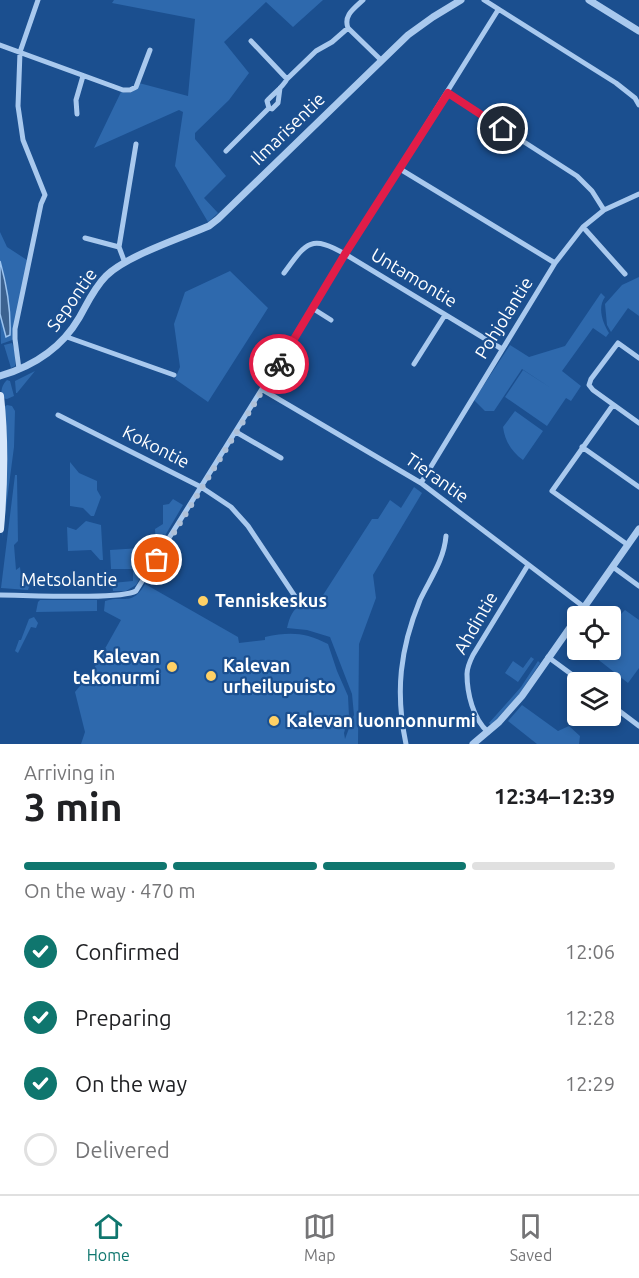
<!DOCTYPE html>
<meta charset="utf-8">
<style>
body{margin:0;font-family:Ubuntu,sans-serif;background:#f2f2f2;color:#202124;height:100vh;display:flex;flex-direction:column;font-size:22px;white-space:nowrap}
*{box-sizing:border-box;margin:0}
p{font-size:20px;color:#757577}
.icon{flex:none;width:33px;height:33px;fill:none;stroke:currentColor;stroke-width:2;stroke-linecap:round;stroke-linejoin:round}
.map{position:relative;height:744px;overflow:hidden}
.sheet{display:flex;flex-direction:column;background:#fff;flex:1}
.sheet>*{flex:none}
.controls{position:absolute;left:567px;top:606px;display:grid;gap:12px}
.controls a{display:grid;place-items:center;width:54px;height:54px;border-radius:6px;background:#fff;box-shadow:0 3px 9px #0003;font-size:30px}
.pin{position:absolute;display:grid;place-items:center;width:51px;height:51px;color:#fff;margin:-26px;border:3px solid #fff;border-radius:50%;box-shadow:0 2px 6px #0007}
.courier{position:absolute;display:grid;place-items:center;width:60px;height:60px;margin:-30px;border:4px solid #e11d48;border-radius:50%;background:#fff;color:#222;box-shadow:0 2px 8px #0007}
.headline em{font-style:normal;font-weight:700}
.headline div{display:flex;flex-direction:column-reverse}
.headline{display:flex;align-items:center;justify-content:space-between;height:102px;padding:0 24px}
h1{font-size:39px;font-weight:700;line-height:45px}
.bar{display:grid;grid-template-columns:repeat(4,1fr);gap:9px 6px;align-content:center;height:72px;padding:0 24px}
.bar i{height:8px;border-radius:4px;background:#e0e0e0}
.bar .active{background:#0f766e}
.bar p{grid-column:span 4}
ol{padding:0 24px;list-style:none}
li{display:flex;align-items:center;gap:18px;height:66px}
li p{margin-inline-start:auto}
li .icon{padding:6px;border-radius:50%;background:#0f766e;color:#fff;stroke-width:4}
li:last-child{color:#757577}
li i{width:33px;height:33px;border:3px solid #e0e0e0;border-radius:50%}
.tabs{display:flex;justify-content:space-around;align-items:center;height:84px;border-top:2px solid #e0e0e0;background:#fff;font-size:16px;color:#757577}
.tabs a{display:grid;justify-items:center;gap:3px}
.tabs .active{color:#0f766e}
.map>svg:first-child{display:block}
.green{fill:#2e69ad}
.water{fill:#3c6290;stroke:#9cc4f0;stroke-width:1.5}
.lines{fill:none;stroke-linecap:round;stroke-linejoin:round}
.minor{stroke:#a9c9ee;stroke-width:5}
.tertiary{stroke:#a9c9ee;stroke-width:7}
.secondary{stroke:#d6e6fa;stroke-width:8}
.done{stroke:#afc1d8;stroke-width:6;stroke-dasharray:0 10.8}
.route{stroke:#e11d48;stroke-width:8}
.poi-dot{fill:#ffd166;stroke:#1b4f8f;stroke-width:2}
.labels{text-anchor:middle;stroke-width:4.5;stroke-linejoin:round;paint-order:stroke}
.street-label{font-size:18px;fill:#fff;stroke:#1b4f8f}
.poi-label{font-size:18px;font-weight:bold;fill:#fff;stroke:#1b4f8f;text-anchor:start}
</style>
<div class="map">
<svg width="639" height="744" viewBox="0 0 639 744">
<rect width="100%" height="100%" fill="#1b4f8f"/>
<path class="green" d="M114,0H323L293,27L266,2L224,42L249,73L229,100L195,133V139L226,176L204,198L218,213L208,222L175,166L183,112L179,110L94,148L121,92L130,93L138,88L139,83L188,96L195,19L112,3Z
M0,232L7,247L27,260L15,339L1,344L0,314L6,337V281L0,261Z
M230,271L268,308L208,402L175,379L180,367L174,324L185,292Z
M639,277V316L628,308L611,332L607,325L605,304L622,285Z
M601,293L605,297C597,308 603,323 609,333L606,337L593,328L562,371L581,386L571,401L566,398L547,426L505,397L523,370L551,388L522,369L494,411H485L474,400L510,345L529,357L565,346Z
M12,343L16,355L15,366L11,368L4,345Z
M35,371L17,393H16L15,381Z
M7,380L10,381L14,396L7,399L2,398C1,391 1,386 7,380Z
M7,405L12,406L15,411L14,447L2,538L6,480L4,407Z
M515,411L543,431L523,460C511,451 505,441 503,427Z
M70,462L79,473L97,481V490L101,497L94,516H91L83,508L70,506Z
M15,475H17L18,541L14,545L16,570L20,567L21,576L29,587L28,590L1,588Z
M414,487L422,493L373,575L376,598L359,644L358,744H81L85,732L75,692L93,670L121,620L104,611L105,601C123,595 132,607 145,584L238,637L239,643L265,640V637C290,632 304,632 328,644L337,671L348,696L349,716L344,733L345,739L354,715L352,694L330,637L307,630L287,628C290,616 292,610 303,603L316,606L372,519H378L390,500L401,508Z
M173,499L183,505L136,585L126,591H113L112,583L133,581V569H111L110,550L156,547L155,529L163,524V505L169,504Z
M86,521L101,525L103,560H100L91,550L68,551L67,527L76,530Z
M40,600H97V611L36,612L38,602Z
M613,608L621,614L625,610L639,620V668L628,683L586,650H610V616H607Z
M34,617L38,623L36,628L31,627L18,653L15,651L19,640H21L29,619Z
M531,657L534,659L518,682L505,673L513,661L523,668Z
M538,661L540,663L518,696L491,725L489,723L521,687Z
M522,705L558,731L569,726L580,736L579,744H537L508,721Z"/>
<path class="water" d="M0,261C7,286 11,310 10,335L6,337L0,314Z"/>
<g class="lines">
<path class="minor" d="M363,0C355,8 343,15 348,28L381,60
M484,0L616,83L635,98L639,105
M251,41L287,79
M0,45L123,90H130L136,87L150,50
M280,88L278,103L272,109L269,108L267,101C273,94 283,87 287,79L316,51L332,42L348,28
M448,93L577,176L592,191L604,210
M77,114L76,100L83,76
M226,151L269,108
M400,169L555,263
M583,227L625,274
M85,238L119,247
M125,263L119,247L136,144
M284,273C306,243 310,234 345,254L502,349
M312,308L331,320
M67,337L174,375
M639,358L618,343L591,379L589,385L593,390L639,423
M414,364L445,315
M19,369L15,339V329L41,204L45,195L23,140L18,106L20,52L38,0
M263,390L421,483L584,607
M613,405L552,491L628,545
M58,415L201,487L231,507L248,526L298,601
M236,432L281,458
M582,447L639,487
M421,483L555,263L583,227L604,210L639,194
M613,567L639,586
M0,595C24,595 120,600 136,591L498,10
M548,657L582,682
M610,704L639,726
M488,732C473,719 467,693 467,674C467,667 470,661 473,655L528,565
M406,744C395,692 400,649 420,600C430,579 444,560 446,536"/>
<path class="tertiary" d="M589,0L639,31
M0,376C34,366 61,349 79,318C87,304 94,288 106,276C126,256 181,238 209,226L218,219L408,35L433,17L461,0
M473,744L499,722L522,696L639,529"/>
<path class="secondary" d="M0,396C5,441 4,484 0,529"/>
</g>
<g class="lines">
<path class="done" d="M157,560L279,364"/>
<path class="route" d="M279,364L345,254L448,93L503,129"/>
</g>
<g class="poi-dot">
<circle cx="203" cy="601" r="6"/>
<circle cx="172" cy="667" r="6"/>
<circle cx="211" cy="676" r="6"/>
<circle cx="274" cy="721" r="6"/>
</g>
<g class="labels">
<g class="street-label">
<text transform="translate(288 129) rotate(-44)" y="6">Ilmarisentie</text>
<text transform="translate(414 278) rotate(31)" y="6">Untamontie</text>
<text transform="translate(72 300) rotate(-55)" y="6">Sepontie</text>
<text transform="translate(504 318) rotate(-58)" y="6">Pohjolantie</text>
<text transform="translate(156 447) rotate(27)" y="6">Kokontie</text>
<text transform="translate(437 478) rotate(35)" y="6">Tierantie</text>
<text x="69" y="586">Metsolantie</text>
<text transform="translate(476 623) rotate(-60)" y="6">Ahdintie</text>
</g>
<g class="poi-label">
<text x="215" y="607">Tenniskeskus</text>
<text x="160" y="663" text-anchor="end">Kalevan<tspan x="160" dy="21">tekonurmi</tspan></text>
<text x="223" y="672">Kalevan<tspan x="223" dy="21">urheilupuisto</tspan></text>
<text x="286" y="727">Kalevan luonnonnurmi</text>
</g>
</g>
</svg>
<div class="controls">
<a><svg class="icon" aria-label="locate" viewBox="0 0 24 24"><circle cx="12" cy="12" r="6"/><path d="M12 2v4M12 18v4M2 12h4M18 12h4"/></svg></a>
<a><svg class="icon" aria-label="layers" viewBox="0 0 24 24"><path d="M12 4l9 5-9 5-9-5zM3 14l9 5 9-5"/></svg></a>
</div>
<div class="pin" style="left:157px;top:560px;background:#ea580c"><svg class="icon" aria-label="bag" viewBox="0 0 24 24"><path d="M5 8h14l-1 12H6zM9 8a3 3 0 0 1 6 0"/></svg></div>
<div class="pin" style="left:503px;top:129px;background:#1f2937"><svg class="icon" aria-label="home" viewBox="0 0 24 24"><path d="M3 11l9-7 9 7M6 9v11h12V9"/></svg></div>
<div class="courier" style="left:279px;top:364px"><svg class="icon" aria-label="bike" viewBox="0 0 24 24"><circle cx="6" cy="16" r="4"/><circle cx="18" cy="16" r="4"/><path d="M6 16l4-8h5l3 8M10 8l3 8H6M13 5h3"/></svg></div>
</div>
<section class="sheet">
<div class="headline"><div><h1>3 min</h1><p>Arriving in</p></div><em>12:34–12:39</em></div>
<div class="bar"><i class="active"></i><i class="active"></i><i class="active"></i><i></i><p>On the way · 470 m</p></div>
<ol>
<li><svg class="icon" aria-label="check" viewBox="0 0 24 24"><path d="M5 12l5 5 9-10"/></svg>Confirmed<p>12:06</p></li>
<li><svg class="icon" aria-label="check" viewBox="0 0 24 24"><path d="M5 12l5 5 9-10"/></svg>Preparing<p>12:28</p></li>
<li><svg class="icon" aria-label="check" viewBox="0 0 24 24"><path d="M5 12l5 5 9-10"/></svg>On the way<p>12:29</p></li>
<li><i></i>Delivered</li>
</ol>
</section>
<nav class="tabs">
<a class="active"><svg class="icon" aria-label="home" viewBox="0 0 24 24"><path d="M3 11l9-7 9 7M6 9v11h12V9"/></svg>Home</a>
<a><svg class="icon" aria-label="map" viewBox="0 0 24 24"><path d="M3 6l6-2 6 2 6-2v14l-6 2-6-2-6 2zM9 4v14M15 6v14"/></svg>Map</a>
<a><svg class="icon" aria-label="saved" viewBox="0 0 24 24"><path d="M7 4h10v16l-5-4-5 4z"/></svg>Saved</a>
</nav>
